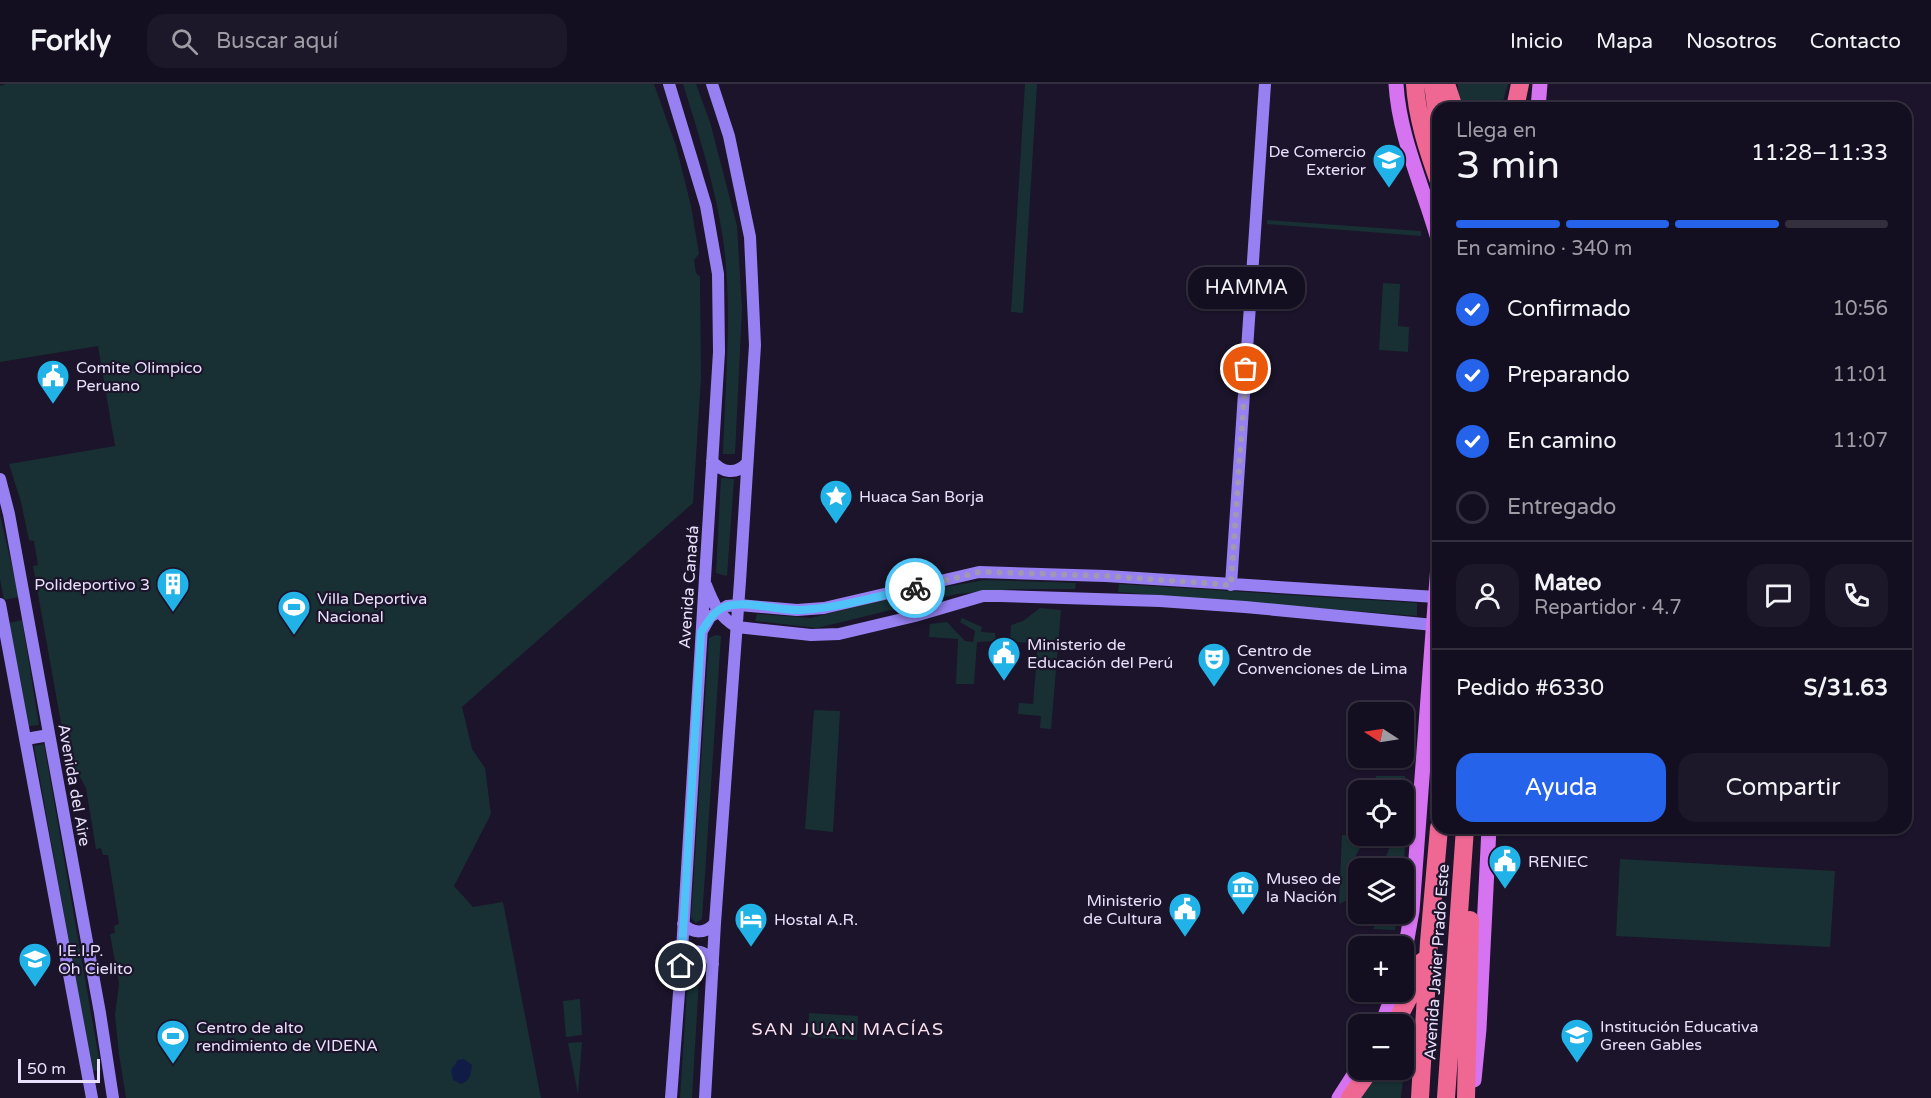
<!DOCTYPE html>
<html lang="es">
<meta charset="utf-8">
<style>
body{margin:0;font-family:"Varela Round",sans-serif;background:#1d1829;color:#f1f3f6;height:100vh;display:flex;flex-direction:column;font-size:22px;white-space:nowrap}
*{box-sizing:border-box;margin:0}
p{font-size:20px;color:#9d9ca5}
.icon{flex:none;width:33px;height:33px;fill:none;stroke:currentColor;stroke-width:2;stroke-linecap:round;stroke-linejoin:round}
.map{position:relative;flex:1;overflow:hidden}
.side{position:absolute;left:1432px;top:18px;width:480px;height:732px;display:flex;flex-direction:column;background:#140f20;border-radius:18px;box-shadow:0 2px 4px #0004,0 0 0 2px #332f3e}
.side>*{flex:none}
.needle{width:39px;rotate:282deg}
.tools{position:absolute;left:1348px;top:618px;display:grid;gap:12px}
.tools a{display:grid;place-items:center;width:66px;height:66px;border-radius:12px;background:#140f20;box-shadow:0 2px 4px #0004,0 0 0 2px #332f3e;font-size:30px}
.scale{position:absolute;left:18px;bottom:15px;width:82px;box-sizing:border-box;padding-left:6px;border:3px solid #e8e0fc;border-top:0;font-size:16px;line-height:21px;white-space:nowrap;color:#e8e0fc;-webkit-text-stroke:4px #1b142a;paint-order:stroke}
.pin{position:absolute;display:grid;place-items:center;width:51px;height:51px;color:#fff;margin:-26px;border:3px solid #fff;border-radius:50%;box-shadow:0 2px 6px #0007}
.courier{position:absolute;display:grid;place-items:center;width:60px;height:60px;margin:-30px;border:4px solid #4fc3f7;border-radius:50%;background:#fff;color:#222;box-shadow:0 2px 8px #0007}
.bubble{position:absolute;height:42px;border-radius:18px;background:#140f20;box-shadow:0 2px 4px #0004,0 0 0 2px #332f3e;font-size:20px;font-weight:600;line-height:42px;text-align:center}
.summary em{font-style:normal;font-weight:600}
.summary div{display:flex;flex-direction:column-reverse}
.summary{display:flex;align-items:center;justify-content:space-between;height:102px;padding:0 24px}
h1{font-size:39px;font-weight:600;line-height:45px}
.bar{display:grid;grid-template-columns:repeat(4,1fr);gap:9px 6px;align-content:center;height:72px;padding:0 24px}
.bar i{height:8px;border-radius:4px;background:#332f3e}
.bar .selected{background:#2563eb}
.bar p{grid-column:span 4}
.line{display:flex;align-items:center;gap:15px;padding:0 24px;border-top:2px solid #332f3e}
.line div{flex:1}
.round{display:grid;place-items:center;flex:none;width:63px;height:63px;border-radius:18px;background:#1d1829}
ol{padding:0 24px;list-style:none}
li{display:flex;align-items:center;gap:18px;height:66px}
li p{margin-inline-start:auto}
li .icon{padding:6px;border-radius:50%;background:#2563eb;color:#fff;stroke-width:4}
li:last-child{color:#9d9ca5}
li i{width:33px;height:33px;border:3px solid #332f3e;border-radius:50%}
.primary-button{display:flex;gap:12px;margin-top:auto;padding:12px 24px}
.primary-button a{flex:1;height:69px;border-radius:18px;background:#2563eb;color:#fff;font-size:24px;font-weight:600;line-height:69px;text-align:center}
.primary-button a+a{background:#1d1829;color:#f1f3f6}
header{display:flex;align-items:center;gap:36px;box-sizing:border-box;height:84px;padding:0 30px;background:#140f20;border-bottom:2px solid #332f3e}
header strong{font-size:28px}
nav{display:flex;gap:33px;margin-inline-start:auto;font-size:21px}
.search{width:420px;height:54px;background:#1d1829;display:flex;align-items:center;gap:15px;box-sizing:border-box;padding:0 21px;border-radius:18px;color:#9d9ca5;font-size:22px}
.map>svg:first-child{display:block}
.green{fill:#183033}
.water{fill:#111c46}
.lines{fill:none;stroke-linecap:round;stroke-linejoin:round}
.secondary{stroke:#9781f2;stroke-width:12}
.primary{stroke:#d673f0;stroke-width:15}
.highway{stroke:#ef6893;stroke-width:18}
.done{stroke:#a099b2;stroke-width:6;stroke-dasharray:0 10.8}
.route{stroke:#4fc3f7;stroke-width:8}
.labels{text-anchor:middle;stroke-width:4.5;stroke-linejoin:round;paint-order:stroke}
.poi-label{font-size:16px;fill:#e8e0fc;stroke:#1b142a;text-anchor:start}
.street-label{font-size:16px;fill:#e8e0fc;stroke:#1b142a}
.neighbourhood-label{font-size:18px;letter-spacing:1.5px;fill:#fce2ee;stroke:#1b142a}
</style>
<header>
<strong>Forkly</strong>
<div class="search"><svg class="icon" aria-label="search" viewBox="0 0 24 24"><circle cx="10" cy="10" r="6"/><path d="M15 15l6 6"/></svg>Buscar aquí</div>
<nav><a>Inicio</a><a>Mapa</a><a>Nosotros</a><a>Contacto</a></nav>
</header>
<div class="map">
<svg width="1931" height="1014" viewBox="0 0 1931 1014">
<rect width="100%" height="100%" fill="#1b142a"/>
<path class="green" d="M6,0H654L676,62L691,122L699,170L694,176L696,189L700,193L701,294L693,419L462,623L472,665L485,684L491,730L454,802L473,823L503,818L541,1014H126L119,970L115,931L119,900L110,850L115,849L114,842L119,840L108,771H103L101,764L96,765L86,704L66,667L33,482L38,481L34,457L29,456L21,418L9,380L115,362L98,262L0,278V2Z
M683,0H696L710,38L737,142L742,225L735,370H723C725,299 733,225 723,155C715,102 699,51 683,0Z
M1025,0H1037L1023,229L1011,228Z
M1458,0H1508L1501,24H1462L1458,15Z
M1267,136L1421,147V152L1267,140Z
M1383,199L1400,200L1398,242L1409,243L1408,268L1379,266Z
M721,394L734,395L727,492L716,489Z
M0,431L19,513L4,516L0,495Z
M985,496L1076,499L1075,505H1013L957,510L817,544L755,537L757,530L811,534L906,510Z
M1119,500L1417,519V532L1118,508Z
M1040,524L1061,526L1051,645L1040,644L1041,632L1018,630L1019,619L1033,620L1038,560L1010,557L1011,541L1023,537Z
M962,534L982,543L981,548L995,549L996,557L977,558L974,600H956L958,555L929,553L930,540L947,538L965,557L973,558L975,547L960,538Z
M22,536L39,641L29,642L9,539Z
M716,551L721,552L702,835L696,839L691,834L709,554Z
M814,626L840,627L833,748L805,745Z
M44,660L101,986L92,987L34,662Z
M1376,692H1405V704L1402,706H1377Z
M1342,751L1365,753C1362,762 1356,769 1353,779C1348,791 1347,803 1347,816L1339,820Z
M1402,752L1406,755L1403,784H1381L1391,760L1396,753Z
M1620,775L1835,787L1830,863L1616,852Z
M1375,830H1397L1395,846L1374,845Z
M693,874L697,875L700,878L692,1014H680L689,876Z
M580,915L582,951L566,953L563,917Z
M1411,924L1401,1014H1360L1381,986H1404V940Z
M809,929L858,932L857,956L808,953Z
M582,958L578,1010L568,959Z"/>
<path class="water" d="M464,975L472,981C471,990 470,997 461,1000L453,996L451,986L458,976Z"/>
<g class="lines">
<path class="secondary" d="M669,0L706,122L718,190L719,268L681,882L671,1014
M712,377C722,389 736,391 747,379
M0,395L9,430L100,929L113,1014
M706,501C713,519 719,533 737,543L811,551L839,550L915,532L983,512H1000L1160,517L1245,523L1434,541
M1231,501L1265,0
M0,520L92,1014
M702,547L710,533L727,522L739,521L797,526L824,524L979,488L1106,492L1436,513
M26,655L49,651
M683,840C693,850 706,850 715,839
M682,879C688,862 707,865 713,880
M705,1014L715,839L740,497L755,261L750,153L729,52L712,0"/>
<path class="primary" d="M1396,0C1399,53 1424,105 1438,155
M1538,24L1540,0
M1404,872L1412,827L1438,481
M1382,940L1394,908
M1474,996L1479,945L1489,744
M1339,1014L1359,983"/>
<path class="highway" d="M1415,0C1417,33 1427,64 1438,95
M1433,0L1438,37
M1446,0L1454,24
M1515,24L1520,0
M1395,940L1410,911L1423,877
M1350,1014L1370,986
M1420,1014L1429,858L1439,744
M1446,1014L1465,744
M1466,1014L1470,836"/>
</g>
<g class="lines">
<path class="done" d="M915,504L979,488H988L1106,492L1231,501L1246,285"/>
<path class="route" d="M681,882L701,548C708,538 714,526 727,522C748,516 779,527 801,526C840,524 877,512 915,504"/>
</g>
<defs>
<g id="school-pin" transform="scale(1.725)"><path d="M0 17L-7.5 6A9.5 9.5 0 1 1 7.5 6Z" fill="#21b3e8" stroke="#1b142a"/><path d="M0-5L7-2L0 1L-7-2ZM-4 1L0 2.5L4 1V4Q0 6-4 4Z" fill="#fff"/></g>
<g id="civic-pin" transform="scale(1.725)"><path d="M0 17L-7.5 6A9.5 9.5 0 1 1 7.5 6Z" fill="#21b3e8" stroke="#1b142a"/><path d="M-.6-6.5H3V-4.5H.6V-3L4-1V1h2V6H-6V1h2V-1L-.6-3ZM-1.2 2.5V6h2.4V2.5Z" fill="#fff"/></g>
<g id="sight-pin" transform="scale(1.725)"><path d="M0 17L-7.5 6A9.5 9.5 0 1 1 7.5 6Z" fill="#21b3e8" stroke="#1b142a"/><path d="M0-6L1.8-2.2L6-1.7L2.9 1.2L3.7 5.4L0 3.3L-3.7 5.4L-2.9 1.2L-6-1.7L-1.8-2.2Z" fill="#fff"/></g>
<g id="building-pin" transform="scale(1.725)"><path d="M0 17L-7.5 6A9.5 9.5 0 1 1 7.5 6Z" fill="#21b3e8" stroke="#1b142a"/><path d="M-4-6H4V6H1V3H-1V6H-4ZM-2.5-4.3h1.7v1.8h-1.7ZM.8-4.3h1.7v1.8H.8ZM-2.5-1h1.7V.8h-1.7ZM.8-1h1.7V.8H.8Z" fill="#fff"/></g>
<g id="stadium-pin" transform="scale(1.725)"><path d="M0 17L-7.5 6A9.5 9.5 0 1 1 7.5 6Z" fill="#21b3e8" stroke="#1b142a"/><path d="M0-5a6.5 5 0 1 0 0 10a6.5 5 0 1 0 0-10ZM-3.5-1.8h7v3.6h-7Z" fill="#fff"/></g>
<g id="theatre-pin" transform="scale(1.725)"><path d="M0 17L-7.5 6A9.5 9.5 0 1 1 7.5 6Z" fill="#21b3e8" stroke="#1b142a"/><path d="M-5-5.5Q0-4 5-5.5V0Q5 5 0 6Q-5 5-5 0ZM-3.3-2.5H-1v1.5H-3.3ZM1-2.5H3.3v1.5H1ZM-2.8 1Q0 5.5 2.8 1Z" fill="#fff"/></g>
<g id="museum-pin" transform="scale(1.725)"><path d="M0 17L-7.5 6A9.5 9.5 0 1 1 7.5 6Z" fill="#21b3e8" stroke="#1b142a"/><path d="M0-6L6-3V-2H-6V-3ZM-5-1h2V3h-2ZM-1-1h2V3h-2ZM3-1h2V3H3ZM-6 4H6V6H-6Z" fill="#fff"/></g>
<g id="hotel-pin" transform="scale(1.725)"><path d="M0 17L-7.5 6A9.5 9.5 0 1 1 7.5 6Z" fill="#21b3e8" stroke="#1b142a"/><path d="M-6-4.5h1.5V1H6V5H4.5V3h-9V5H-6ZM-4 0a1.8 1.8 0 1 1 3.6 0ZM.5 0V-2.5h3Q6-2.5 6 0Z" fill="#fff"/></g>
</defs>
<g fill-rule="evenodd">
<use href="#school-pin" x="1389" y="76"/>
<use href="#civic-pin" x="53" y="292"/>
<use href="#sight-pin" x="836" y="412"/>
<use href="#building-pin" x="173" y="500"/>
<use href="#stadium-pin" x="294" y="523"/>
<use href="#civic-pin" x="1004" y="569"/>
<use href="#theatre-pin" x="1214" y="575"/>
<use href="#civic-pin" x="1505" y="777"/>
<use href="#museum-pin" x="1243" y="803"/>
<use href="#civic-pin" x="1185" y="825"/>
<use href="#hotel-pin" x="751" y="835"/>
<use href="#school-pin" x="35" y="875"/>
<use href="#school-pin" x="1577" y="951"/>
<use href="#stadium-pin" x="173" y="952"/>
</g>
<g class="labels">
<g class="poi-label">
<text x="1366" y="73" text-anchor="end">De Comercio<tspan x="1366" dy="18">Exterior</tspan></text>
<text x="76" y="289">Comite Olimpico<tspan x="76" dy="18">Peruano</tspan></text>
<text x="859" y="418">Huaca San Borja</text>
<text x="150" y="506" text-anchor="end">Polideportivo 3</text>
<text x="317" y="520">Villa Deportiva<tspan x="317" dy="18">Nacional</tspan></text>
<text x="1027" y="566">Ministerio de<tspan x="1027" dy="18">Educación del Perú</tspan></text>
<text x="1237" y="572">Centro de<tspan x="1237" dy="18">Convenciones de Lima</tspan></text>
<text x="1528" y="783">RENIEC</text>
<text x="1266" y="800">Museo de<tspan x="1266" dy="18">la Nación</tspan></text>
<text x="1162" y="822" text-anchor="end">Ministerio<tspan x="1162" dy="18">de Cultura</tspan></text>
<text x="774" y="841">Hostal A.R.</text>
<text x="58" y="872">I.E.I.P.<tspan x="58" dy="18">Oh Cielito</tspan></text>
<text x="1600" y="948">Institución Educativa<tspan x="1600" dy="18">Green Gables</tspan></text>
<text x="196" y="949">Centro de alto<tspan x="196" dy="18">rendimiento de VIDENA</tspan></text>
</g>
<g class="street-label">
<text transform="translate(688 503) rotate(-86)" y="6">Avenida Canadá</text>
<text transform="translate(75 701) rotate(80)" y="6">Avenida del Aire</text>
<text transform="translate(1436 878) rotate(-86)" y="6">Avenida Javier Prado Este</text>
</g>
<g class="neighbourhood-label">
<text x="848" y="951">SAN JUAN MACÍAS</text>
</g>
</g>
</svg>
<div class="tools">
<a><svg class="needle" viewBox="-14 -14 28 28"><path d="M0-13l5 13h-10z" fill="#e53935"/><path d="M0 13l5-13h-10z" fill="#9d9ca5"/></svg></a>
<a><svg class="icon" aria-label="locate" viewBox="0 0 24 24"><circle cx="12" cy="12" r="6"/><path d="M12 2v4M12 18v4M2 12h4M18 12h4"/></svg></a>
<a><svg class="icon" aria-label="layers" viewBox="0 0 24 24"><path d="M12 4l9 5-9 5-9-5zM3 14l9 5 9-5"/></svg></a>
<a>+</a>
<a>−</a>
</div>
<div class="scale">50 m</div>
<div class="pin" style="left:1246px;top:285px;background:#ea580c"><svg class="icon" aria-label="bag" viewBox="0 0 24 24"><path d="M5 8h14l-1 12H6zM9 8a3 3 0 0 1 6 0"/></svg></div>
<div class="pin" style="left:681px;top:882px;background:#1f2937"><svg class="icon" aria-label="home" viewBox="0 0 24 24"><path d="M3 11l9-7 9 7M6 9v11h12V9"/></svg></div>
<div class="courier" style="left:915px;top:504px"><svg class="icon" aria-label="bike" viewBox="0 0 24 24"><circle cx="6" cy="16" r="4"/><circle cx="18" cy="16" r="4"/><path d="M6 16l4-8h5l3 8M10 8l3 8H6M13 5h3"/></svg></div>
<div class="bubble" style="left:1188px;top:183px;width:117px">HAMMA</div>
<section class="side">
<div class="summary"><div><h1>3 min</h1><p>Llega en</p></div><em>11:28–11:33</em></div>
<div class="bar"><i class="selected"></i><i class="selected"></i><i class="selected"></i><i></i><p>En camino · 340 m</p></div>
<ol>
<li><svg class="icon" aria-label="check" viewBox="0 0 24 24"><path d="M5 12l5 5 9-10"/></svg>Confirmado<p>10:56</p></li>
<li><svg class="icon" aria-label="check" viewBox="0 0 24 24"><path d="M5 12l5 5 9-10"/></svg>Preparando<p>11:01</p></li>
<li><svg class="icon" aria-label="check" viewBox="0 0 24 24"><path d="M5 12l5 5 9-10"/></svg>En camino<p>11:07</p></li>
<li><i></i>Entregado</li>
</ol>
<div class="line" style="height:108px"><a class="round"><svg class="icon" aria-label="person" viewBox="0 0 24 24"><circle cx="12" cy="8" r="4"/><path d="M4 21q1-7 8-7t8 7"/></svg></a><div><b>Mateo</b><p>Repartidor · 4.7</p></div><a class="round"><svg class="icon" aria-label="chat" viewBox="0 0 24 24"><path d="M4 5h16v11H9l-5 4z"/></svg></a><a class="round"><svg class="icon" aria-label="phone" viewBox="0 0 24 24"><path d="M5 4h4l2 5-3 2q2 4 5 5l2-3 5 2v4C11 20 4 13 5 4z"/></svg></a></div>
<div class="line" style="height:78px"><div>Pedido #6330</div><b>S/31.63</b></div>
<div class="primary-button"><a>Ayuda</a><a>Compartir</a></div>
</section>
</div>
